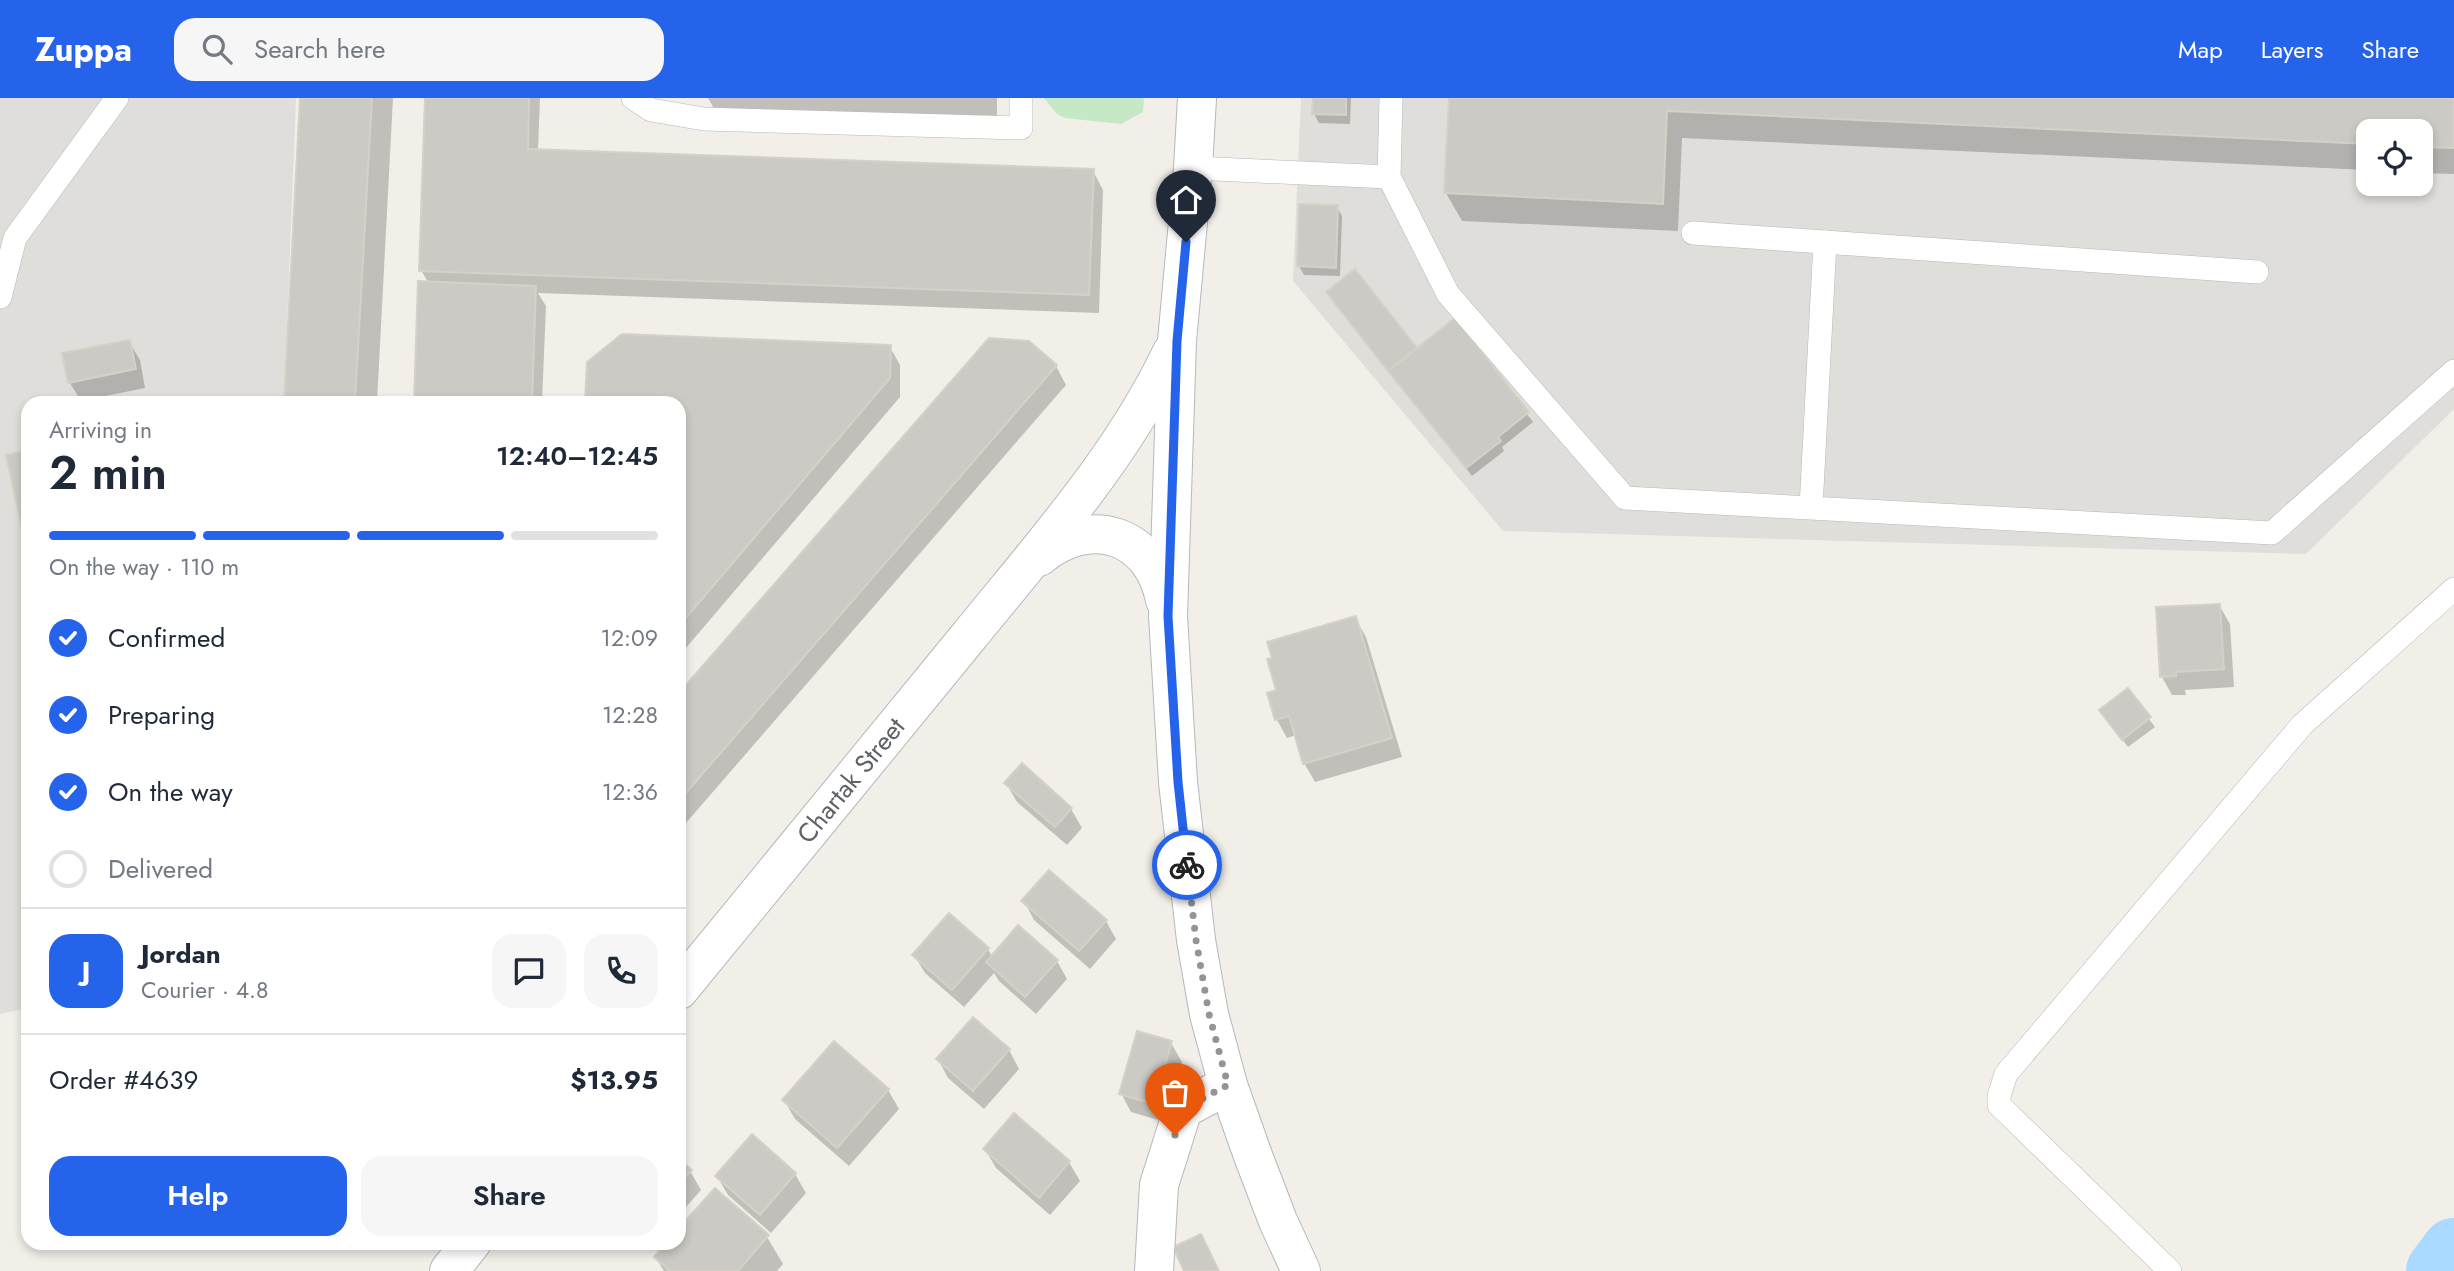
<!DOCTYPE html>
<meta charset="utf-8">
<style>
body{margin:0;font-family:Jost,sans-serif;background:#f6f6f7;color:#1f2937;height:100vh;display:flex;flex-direction:column;font-size:26px;white-space:nowrap}
*{box-sizing:border-box;margin:0}
p{font-size:23px;color:#747a83}
.icon{flex:none;width:38px;height:38px;fill:none;stroke:currentColor;stroke-width:2;stroke-linecap:round;stroke-linejoin:round}
.map{position:relative;flex:1;overflow:hidden}
.details{position:absolute;left:21px;top:298px;width:665px;height:854px;display:flex;flex-direction:column;background:#fff;border-radius:21px;box-shadow:0 4px 10px #0003}
.details>*{flex:none}
.buttons{position:absolute;left:2356px;top:21px;display:grid;gap:14px}
.buttons a{display:grid;place-items:center;width:77px;height:77px;border-radius:14px;background:#fff;box-shadow:0 4px 10px #0003;font-size:35px}
.pin{position:absolute;display:grid;place-items:center;width:60px;height:60px;color:#fff;margin:-72px -30px;border-radius:50% 50% 50% 0;rotate:-45deg;box-shadow:0 0 7px #0007}
.pin .icon{rotate:45deg}
.courier{position:absolute;display:grid;place-items:center;width:70px;height:70px;margin:-35px;border:5px solid #2563eb;border-radius:50%;background:#fff;color:#222;box-shadow:0 2px 9px #0007}
.overview em{font-style:normal;font-weight:600}
.overview div{display:flex;flex-direction:column-reverse}
.overview{display:flex;align-items:center;justify-content:space-between;height:119px;padding:0 28px}
h1{font-size:46px;font-weight:600;line-height:52px}
.bar{display:grid;grid-template-columns:repeat(4,1fr);gap:10px 7px;align-content:center;height:84px;padding:0 28px}
.bar i{height:9px;border-radius:5px;background:#e0e1e3}
.bar .current{background:#2563eb}
.bar p{grid-column:span 4}
.line{display:flex;align-items:center;gap:18px;padding:0 28px;border-top:2px solid #e0e1e3}
.line div{flex:1}
.round{display:grid;place-items:center;flex:none;width:74px;height:74px;border-radius:21px;background:#f6f6f7}
ol{padding:0 28px;list-style:none}
li{display:flex;align-items:center;gap:21px;height:77px}
li p{margin-inline-start:auto}
li .icon{padding:7px;border-radius:50%;background:#2563eb;color:#fff;stroke-width:4}
li:last-child{color:#747a83}
li i{width:38px;height:38px;border:4px solid #e0e1e3;border-radius:50%}
.action{display:flex;gap:14px;margin-top:auto;padding:14px 28px}
.action a{flex:1;height:80px;border-radius:21px;background:#2563eb;color:#fff;font-size:28px;font-weight:600;line-height:80px;text-align:center}
.action a+a{background:#f6f6f7;color:#1f2937}
header{display:flex;align-items:center;gap:42px;box-sizing:border-box;height:98px;padding:0 35px;background:#2563eb;color:#fff}
header strong{font-size:33px}
nav{display:flex;gap:38px;margin-inline-start:auto;font-size:24px}
.search{width:490px;height:63px;background:#f6f6f7;display:flex;align-items:center;gap:18px;box-sizing:border-box;padding:0 24px;border-radius:21px;color:#747a83;font-size:26px}
.map>svg:first-child{display:block}
.industrial{fill:#e0deda;fill-rule:evenodd}
.green{fill:#c5e8c5}
.shadow{fill:#0003}
.lines{fill:none;stroke-linecap:round;stroke-linejoin:round}
.river{stroke:#aadaff;stroke-width:66}
.building{fill:#cccac5;stroke:#d6d1c6;stroke-width:2}
.service-casing{stroke:#b5b8bc;stroke-width:24}
.minor-casing{stroke:#b5b8bc;stroke-width:40}
.tertiary-casing{stroke:#b5b8bc;stroke-width:40}
.service{stroke:#fff;stroke-width:23}
.minor{stroke:#fff;stroke-width:38}
.tertiary{stroke:#fff;stroke-width:38}
.done{stroke:#929495;stroke-width:7;stroke-dasharray:0 12.6}
.route{stroke:#2563eb;stroke-width:9}
.labels{text-anchor:middle;stroke-width:7;stroke-linejoin:round;paint-order:stroke}
.street-label{font-size:26px;fill:#5f6368;stroke:#fff}
</style>
<header>
<strong>Zuppa</strong>
<div class="search"><svg class="icon" aria-label="search" viewBox="0 0 24 24"><circle cx="10" cy="10" r="6"/><path d="M15 15l6 6"/></svg>Search here</div>
<nav><a>Map</a><a>Layers</a><a>Share</a></nav>
</header>
<div class="map">
<svg width="2454" height="1173" viewBox="0 0 2454 1173">
<rect width="100%" height="100%" fill="#f1efe8"/>
<path class="industrial" d="M0,0H296L284,304H28V910L0,916Z
M1301,0H2454V311L2306,456L1503,433L1293,183ZM2368,33H2420V86H2368Z"/>
<path class="green" d="M1044,0H1144L1143,14L1121,26L1065,20L1057,16Z"/>
<path class="shadow" d="M302,0H393L377,304H286Z
M427,0H540L538,53L1093,73L1103,92L1099,215L538,195L546,208L542,304H416L420,185L429,186L421,172Z
M708,0H997V24L716,14Z
M1314,0H1351L1350,26L1319,25L1314,16Z
M1451,0H2454V76L2420,75V33H2368V72L1682,40L1678,133L1462,123L1446,95Z
M1337,109L1342,118L1340,178L1304,177L1299,168Z
M1354,174L1417,252L1454,223L1533,324L1502,349L1504,353L1472,378L1328,194Z
M129,244L140,262L145,290L81,303L70,285Z
M890,249L900,267V299L679,558V304H587L589,265Z
M1056,268L1066,287L679,733V598Z
M2219,507L2230,526L2234,589L2185,592L2186,597H2172L2162,579Z
M1355,520L1366,539L1402,659L1315,684L1304,665L1296,637L1287,640L1277,622L1269,596L1278,593Z
M2127,592L2155,629L2128,649L2106,621Z
M1022,668L1071,711L1082,730L1067,747L1017,704L1006,685Z
M1024,803L1106,823L1116,841L1090,871L1034,822Z
M988,851L992,859L1057,863L1067,881L1036,916L999,883L994,875L964,909L925,875L914,857Z
M1171,945L1182,964L1165,1024L1131,1014L1121,995Z
M1009,952L1019,971L984,1011L948,980L938,961Z
M888,992L899,1011L849,1068L795,1021L784,1002Z
M752,1039L795,1076L806,1095L771,1135L728,1097L717,1078Z
M985,1051L1069,1064L1080,1083L1050,1117L996,1070Z
M679,1063L690,1073L701,1092L679,1117Z
M679,1133L767,1139L783,1166L777,1173H664L656,1160L679,1144Z"/>
<g class="lines">
<path class="river" d="M2439,1173L2454,1153"/>
</g>
<path class="building" d="M300,0H372L355,304H284Z
M425,0H529L528,51L1094,71L1089,197L419,173Z
M1313,0H1346V17L1312,16Z
M1449,0H2454V50L2420,49V33H2368V46L1667,13L1663,106L1444,95Z
M1299,106L1338,107L1336,170L1297,168Z
M1355,171L1417,250L1388,273L1326,194Z
M418,183L536,188L532,304H414Z
M1455,220L1529,314L1498,339L1501,343L1466,370L1388,273Z
M622,236L891,247L890,280L679,528V304H585L587,264Z
M989,240L1029,243L1057,267L679,703V595Z
M130,242L136,271L68,285L62,255Z
M28,352V459L6,357Z
M2220,506L2224,571L2176,574V578L2160,579L2156,509Z
M1356,518L1392,640L1303,666L1289,618L1275,622L1267,595L1276,592L1267,561L1272,560L1267,544Z
M2128,590L2151,619L2122,642L2099,612Z
M1022,665L1072,710L1055,729L1004,685Z
M1049,772L1107,822L1079,853L1021,803Z
M949,815L989,850L952,892L912,857Z
M1018,827L1058,862L1025,899L986,864Z
M973,919L1010,951L973,993L936,961Z
M1137,933L1172,943L1154,1006L1119,996Z
M834,943L889,991L837,1050L782,1002Z
M1014,1015L1070,1063L1039,1100L983,1051Z
M752,1036L796,1075L760,1117L715,1078Z
M679,1061L692,1072L679,1086Z
M715,1090L769,1137L738,1173H670L654,1159L667,1144H679V1130Z
M1201,1136L1219,1173H1184L1173,1149Z"/>
<g class="lines">
<g class="service-casing">
<path id="service" d="M633,0L651,12L704,21L1021,30V0
M1193,70L1389,79L1391,0
M1389,79L1448,196L1625,400L2272,435L2454,273
M1693,135L2257,174
M0,199L15,140L117,0
M1811,410L1825,144
M2170,1173L1999,1007V998L2006,976L2302,627L2454,491"/>
</g>
<g class="minor-casing">
<path id="minor" d="M1154,1173L1159,1087L1183,1011L1228,987"/>
</g>
<g class="tertiary-casing">
<g id="tertiary">
<path d="M1197,0L1193,70L1177,243L1168,518L1178,684L1196,842L1209,916L1228,987L1252,1055L1278,1123L1301,1173"/>
<path d="M1039,459C1090,416 1152,436 1165,502"/>
<path id="s1" d="M679,892C776,774 872,656 969,538C1042,448 1122,359 1172,254"/>
<path d="M449,1173L472,1144"/>
</g>
</g>
<use href="#service" class="service"/>
<use href="#minor" class="minor"/>
<use href="#tertiary" class="tertiary"/>
</g>
<g class="lines">
<path class="done" d="M1175,1037L1182,1011L1228,987L1209,916L1196,842L1187,767"/>
<path class="route" d="M1186,144L1177,243L1168,518L1178,684L1187,767"/>
</g>
<g class="labels">
<g class="street-label">
<text dy="9" stroke="none"><textPath href="#s1" startOffset="271">Chartak Street</textPath></text>
</g>
</g>
</svg>
<div class="buttons">
<a><svg class="icon" aria-label="locate" viewBox="0 0 24 24"><circle cx="12" cy="12" r="6"/><path d="M12 2v4M12 18v4M2 12h4M18 12h4"/></svg></a>
</div>
<div class="pin" style="left:1175px;top:1037px;background:#ea580c"><svg class="icon" aria-label="bag" viewBox="0 0 24 24"><path d="M5 8h14l-1 12H6zM9 8a3 3 0 0 1 6 0"/></svg></div>
<div class="pin" style="left:1186px;top:144px;background:#1f2937"><svg class="icon" aria-label="home" viewBox="0 0 24 24"><path d="M3 11l9-7 9 7M6 9v11h12V9"/></svg></div>
<div class="courier" style="left:1187px;top:767px"><svg class="icon" aria-label="bike" viewBox="0 0 24 24"><circle cx="6" cy="16" r="4"/><circle cx="18" cy="16" r="4"/><path d="M6 16l4-8h5l3 8M10 8l3 8H6M13 5h3"/></svg></div>
<section class="details">
<div class="overview"><div><h1>2 min</h1><p>Arriving in</p></div><em>12:40–12:45</em></div>
<div class="bar"><i class="current"></i><i class="current"></i><i class="current"></i><i></i><p>On the way · 110 m</p></div>
<ol>
<li><svg class="icon" aria-label="check" viewBox="0 0 24 24"><path d="M5 12l5 5 9-10"/></svg>Confirmed<p>12:09</p></li>
<li><svg class="icon" aria-label="check" viewBox="0 0 24 24"><path d="M5 12l5 5 9-10"/></svg>Preparing<p>12:28</p></li>
<li><svg class="icon" aria-label="check" viewBox="0 0 24 24"><path d="M5 12l5 5 9-10"/></svg>On the way<p>12:36</p></li>
<li><i></i>Delivered</li>
</ol>
<div class="line" style="height:126px"><b class="round" style="background:#2563eb;color:#fff">J</b><div><b>Jordan</b><p>Courier · 4.8</p></div><a class="round"><svg class="icon" aria-label="chat" viewBox="0 0 24 24"><path d="M4 5h16v11H9l-5 4z"/></svg></a><a class="round"><svg class="icon" aria-label="phone" viewBox="0 0 24 24"><path d="M5 4h4l2 5-3 2q2 4 5 5l2-3 5 2v4C11 20 4 13 5 4z"/></svg></a></div>
<div class="line" style="height:91px"><div>Order #4639</div><b>$13.95</b></div>
<div class="action"><a>Help</a><a>Share</a></div>
</section>
</div>
